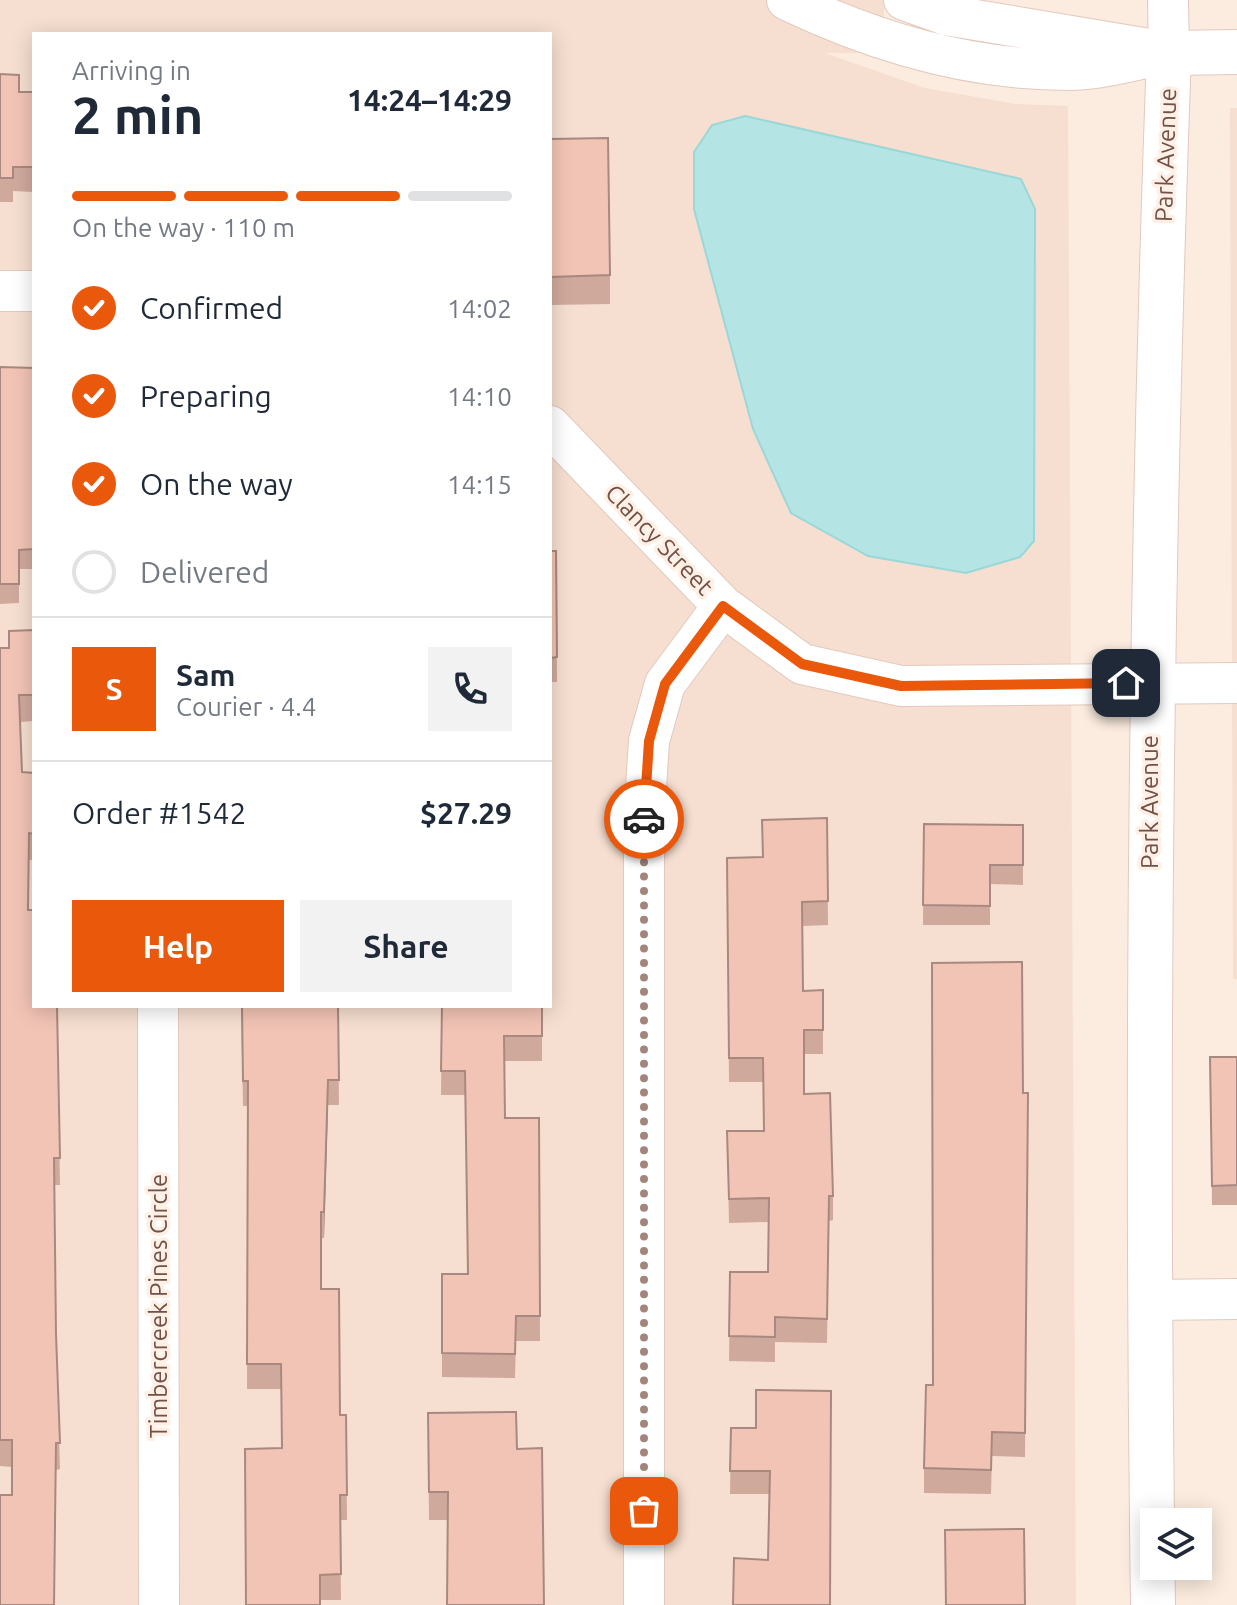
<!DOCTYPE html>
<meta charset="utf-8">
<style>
body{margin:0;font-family:Ubuntu,sans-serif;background:#f2f2f3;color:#1f2937;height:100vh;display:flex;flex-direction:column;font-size:30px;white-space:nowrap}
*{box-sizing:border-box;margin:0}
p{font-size:26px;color:#747a83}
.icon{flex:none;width:44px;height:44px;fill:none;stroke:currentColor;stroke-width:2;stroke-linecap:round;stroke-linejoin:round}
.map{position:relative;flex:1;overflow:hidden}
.drawer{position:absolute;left:32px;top:32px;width:520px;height:976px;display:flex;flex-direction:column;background:#fff;border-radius:0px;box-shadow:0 4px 20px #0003}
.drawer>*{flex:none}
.tools{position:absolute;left:1140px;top:1508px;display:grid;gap:16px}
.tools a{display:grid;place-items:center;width:72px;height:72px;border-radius:0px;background:#fff;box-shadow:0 4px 20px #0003;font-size:40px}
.pin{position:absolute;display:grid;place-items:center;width:68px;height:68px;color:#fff;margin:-34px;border-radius:16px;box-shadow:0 4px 12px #0006}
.courier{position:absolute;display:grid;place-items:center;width:80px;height:80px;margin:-40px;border:6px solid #ea580c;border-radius:50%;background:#fff;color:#222;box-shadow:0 2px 10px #0007}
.headline em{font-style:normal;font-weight:700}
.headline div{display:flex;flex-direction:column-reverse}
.headline{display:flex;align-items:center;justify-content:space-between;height:136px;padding:0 40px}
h1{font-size:52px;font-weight:700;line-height:60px}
.bar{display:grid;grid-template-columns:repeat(4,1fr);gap:12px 8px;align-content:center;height:96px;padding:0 40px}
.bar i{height:10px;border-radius:6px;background:#e0e1e3}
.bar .current{background:#ea580c}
.bar p{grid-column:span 4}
.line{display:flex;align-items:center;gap:20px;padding:0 40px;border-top:2px solid #e0e1e3}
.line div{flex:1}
.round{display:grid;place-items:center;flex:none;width:84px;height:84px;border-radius:0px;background:#f2f2f3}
ol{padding:0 40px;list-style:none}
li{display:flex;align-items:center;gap:24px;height:88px}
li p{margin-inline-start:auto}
li .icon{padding:8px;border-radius:50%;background:#ea580c;color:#fff;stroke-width:4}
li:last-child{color:#747a83}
li i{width:44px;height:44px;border:4px solid #e0e1e3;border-radius:50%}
.action{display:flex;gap:16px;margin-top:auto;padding:16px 40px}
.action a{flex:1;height:92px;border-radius:0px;background:#ea580c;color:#fff;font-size:32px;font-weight:700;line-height:92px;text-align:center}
.action a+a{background:#f2f2f3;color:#1f2937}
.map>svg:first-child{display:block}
.residential{fill:#f6dfd0;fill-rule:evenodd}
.water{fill:#b4e5e4;stroke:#9ad7d7;stroke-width:2}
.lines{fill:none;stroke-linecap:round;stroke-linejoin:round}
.minor-casing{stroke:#e2c9be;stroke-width:42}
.tertiary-casing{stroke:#e2c9be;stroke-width:46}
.minor{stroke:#fff;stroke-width:40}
.tertiary{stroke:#fff;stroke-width:44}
.wall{fill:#d0a99d}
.shaded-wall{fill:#a9897f}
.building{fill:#f2c4b6;stroke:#a9897f;stroke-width:2}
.done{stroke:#a2867c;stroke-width:8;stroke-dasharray:0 14.4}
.route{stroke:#ea580c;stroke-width:10}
.labels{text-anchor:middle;stroke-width:7;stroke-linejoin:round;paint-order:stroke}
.street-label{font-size:24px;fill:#724f47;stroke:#fff0e5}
</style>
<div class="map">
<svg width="1237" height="1605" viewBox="0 0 1237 1605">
<rect width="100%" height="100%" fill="#fcecdf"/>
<path class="residential" d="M0,0H884V53H825L925,88L1016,104L1068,106L1076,1605H0ZM34,34H550V1006H34Z
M1230,108H1237V979H1233Z"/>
<path class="water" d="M745,116L1021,179L1035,209L1034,541L1020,557L966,573L868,556L791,513L753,429L694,209V152L712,125Z"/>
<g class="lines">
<g class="minor-casing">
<path id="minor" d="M787,0C877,43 971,71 1072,70C1103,69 1138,59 1169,53
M904,0L946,15L1149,49
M1168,0L1169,53
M0,291H34
M550,426L723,606L802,664L901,686L1237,683
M158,1006L159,1605
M1149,1300L1237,1299
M644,1605V819L649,741L665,684L723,606"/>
</g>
<g class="tertiary-casing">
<path id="tertiary" d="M1153,1605C1146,1087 1150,570 1169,53L1237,52"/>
</g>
<use href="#minor" class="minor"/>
<use href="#tertiary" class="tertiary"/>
</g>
<path class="wall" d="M0,74L19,92H34V192L13,191V202H0Z
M550,139L610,275V304L550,305Z
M0,367L34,368V569H19V603L0,604Z
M550,551H556L557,682H550Z
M34,630V721L20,722L22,772L34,773V860H29L28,910L57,1006L60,1185H54L56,1334L60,1469L56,1470L12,1495V1467L0,1466V648H9Z
M827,818L828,925L802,926L803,991L823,1030V1054H804V1094L833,1196V1220L829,1221L827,1343L775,1342V1362L729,1361L730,1272H768V1222L729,1223L727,1131H764L763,1082H729L727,858L762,857Z
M924,824L1023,825V885L990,884V925H923Z
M241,1006H338L339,1105H328L324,1238H321V1289L340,1415H346L347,1520H340L341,1600H320L282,1448L281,1389H247L248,1106H243Z
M442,1006H542V1061H504L505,1118H539L540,1341H516L515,1378L442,1377V1274H468L465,1095H441Z
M1210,1057H1237V1205H1212Z
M1023,1093H1028L1025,1457L992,1456L991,1494L924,1493V1468L933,1385Z
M428,1413L517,1449L448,1520H429Z
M731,1428H756L830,1605L768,1560L769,1494H730Z"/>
<path class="shaded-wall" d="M328,1080V1105L324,1238V1212Z"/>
<path class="building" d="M0,74L19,75V92H34V167H13V178H0Z
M608,138L610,275L550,277V139Z
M0,367L34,368V549L19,550V584H0Z
M550,551H556L557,657L550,658Z
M34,630V695H19L22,772L34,773V834L29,833L28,910H34V1006H57L60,1158H54L56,1334L60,1443H56L54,1605H0V1495H12V1440H0V648H9V631Z
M827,818L828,901L802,902L803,991L823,990V1030H804V1094L830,1093L833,1196H829L827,1319L775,1317V1337L729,1336L730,1272H768L769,1198L729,1199L727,1131H764L763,1058H729L727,858L763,857L762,820Z
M924,824L1023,825V865H990V906L923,905Z
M1022,962L1023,1093H1028L1025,1433L992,1432L991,1470L924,1468L926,1385H933L932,963Z
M242,1006H338L339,1080H328L324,1212H321V1289H339L340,1415H346L347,1495H340L341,1574L320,1575V1605H246L245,1449L282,1448L281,1364H247L248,1081H243Z
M442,1006H542V1036H504L505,1118H539L540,1316H516L515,1354L442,1353V1274H468L465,1071H441Z
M1210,1057H1237V1185L1212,1186Z
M756,1390L831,1391L830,1605H733L734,1558L768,1560L770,1471H730L731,1428H756Z
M516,1412L517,1449L542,1448L544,1605H447L448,1492H429L428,1413Z
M1024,1529L1025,1605H946L945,1530Z"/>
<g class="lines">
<path class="done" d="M644,819V1511"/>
<path class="route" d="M644,819L649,741L665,684L723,606L802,664L901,686L1126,683"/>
</g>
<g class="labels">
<g class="street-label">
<text transform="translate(1166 155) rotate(-88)" y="8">Park Avenue</text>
<text transform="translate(659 540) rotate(46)" y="8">Clancy Street</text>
<text transform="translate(1150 802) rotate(-90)" y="8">Park Avenue</text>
<text transform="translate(159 1306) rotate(-90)" y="8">Timbercreek Pines Circle</text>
</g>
</g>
</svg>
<div class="tools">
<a><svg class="icon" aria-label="layers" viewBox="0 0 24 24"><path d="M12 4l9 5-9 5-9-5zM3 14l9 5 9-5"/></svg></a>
</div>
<div class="pin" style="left:644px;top:1511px;background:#ea580c"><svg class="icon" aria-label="bag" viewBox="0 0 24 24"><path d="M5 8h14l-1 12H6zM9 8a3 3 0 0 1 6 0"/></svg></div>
<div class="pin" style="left:1126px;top:683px;background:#1f2937"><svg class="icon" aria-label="home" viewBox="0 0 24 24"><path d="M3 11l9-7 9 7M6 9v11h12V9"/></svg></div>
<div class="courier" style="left:644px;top:819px"><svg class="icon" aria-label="car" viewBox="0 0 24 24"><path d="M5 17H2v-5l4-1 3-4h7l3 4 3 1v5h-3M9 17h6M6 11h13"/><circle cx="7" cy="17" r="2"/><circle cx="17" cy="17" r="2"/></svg></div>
<section class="drawer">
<div class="headline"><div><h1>2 min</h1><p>Arriving in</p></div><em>14:24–14:29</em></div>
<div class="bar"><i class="current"></i><i class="current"></i><i class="current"></i><i></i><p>On the way · 110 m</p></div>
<ol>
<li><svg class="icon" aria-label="check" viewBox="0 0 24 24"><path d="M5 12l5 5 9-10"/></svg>Confirmed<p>14:02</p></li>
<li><svg class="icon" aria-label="check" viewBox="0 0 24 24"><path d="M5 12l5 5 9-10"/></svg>Preparing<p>14:10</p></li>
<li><svg class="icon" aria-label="check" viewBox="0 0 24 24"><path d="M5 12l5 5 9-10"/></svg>On the way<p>14:15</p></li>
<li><i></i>Delivered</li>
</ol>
<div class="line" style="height:144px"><b class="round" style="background:#ea580c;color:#fff">S</b><div><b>Sam</b><p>Courier · 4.4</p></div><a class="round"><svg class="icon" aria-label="phone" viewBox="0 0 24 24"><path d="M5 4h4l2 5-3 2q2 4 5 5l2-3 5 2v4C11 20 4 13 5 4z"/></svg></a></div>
<div class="line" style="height:104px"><div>Order #1542</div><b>$27.29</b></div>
<div class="action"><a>Help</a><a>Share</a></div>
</section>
</div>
